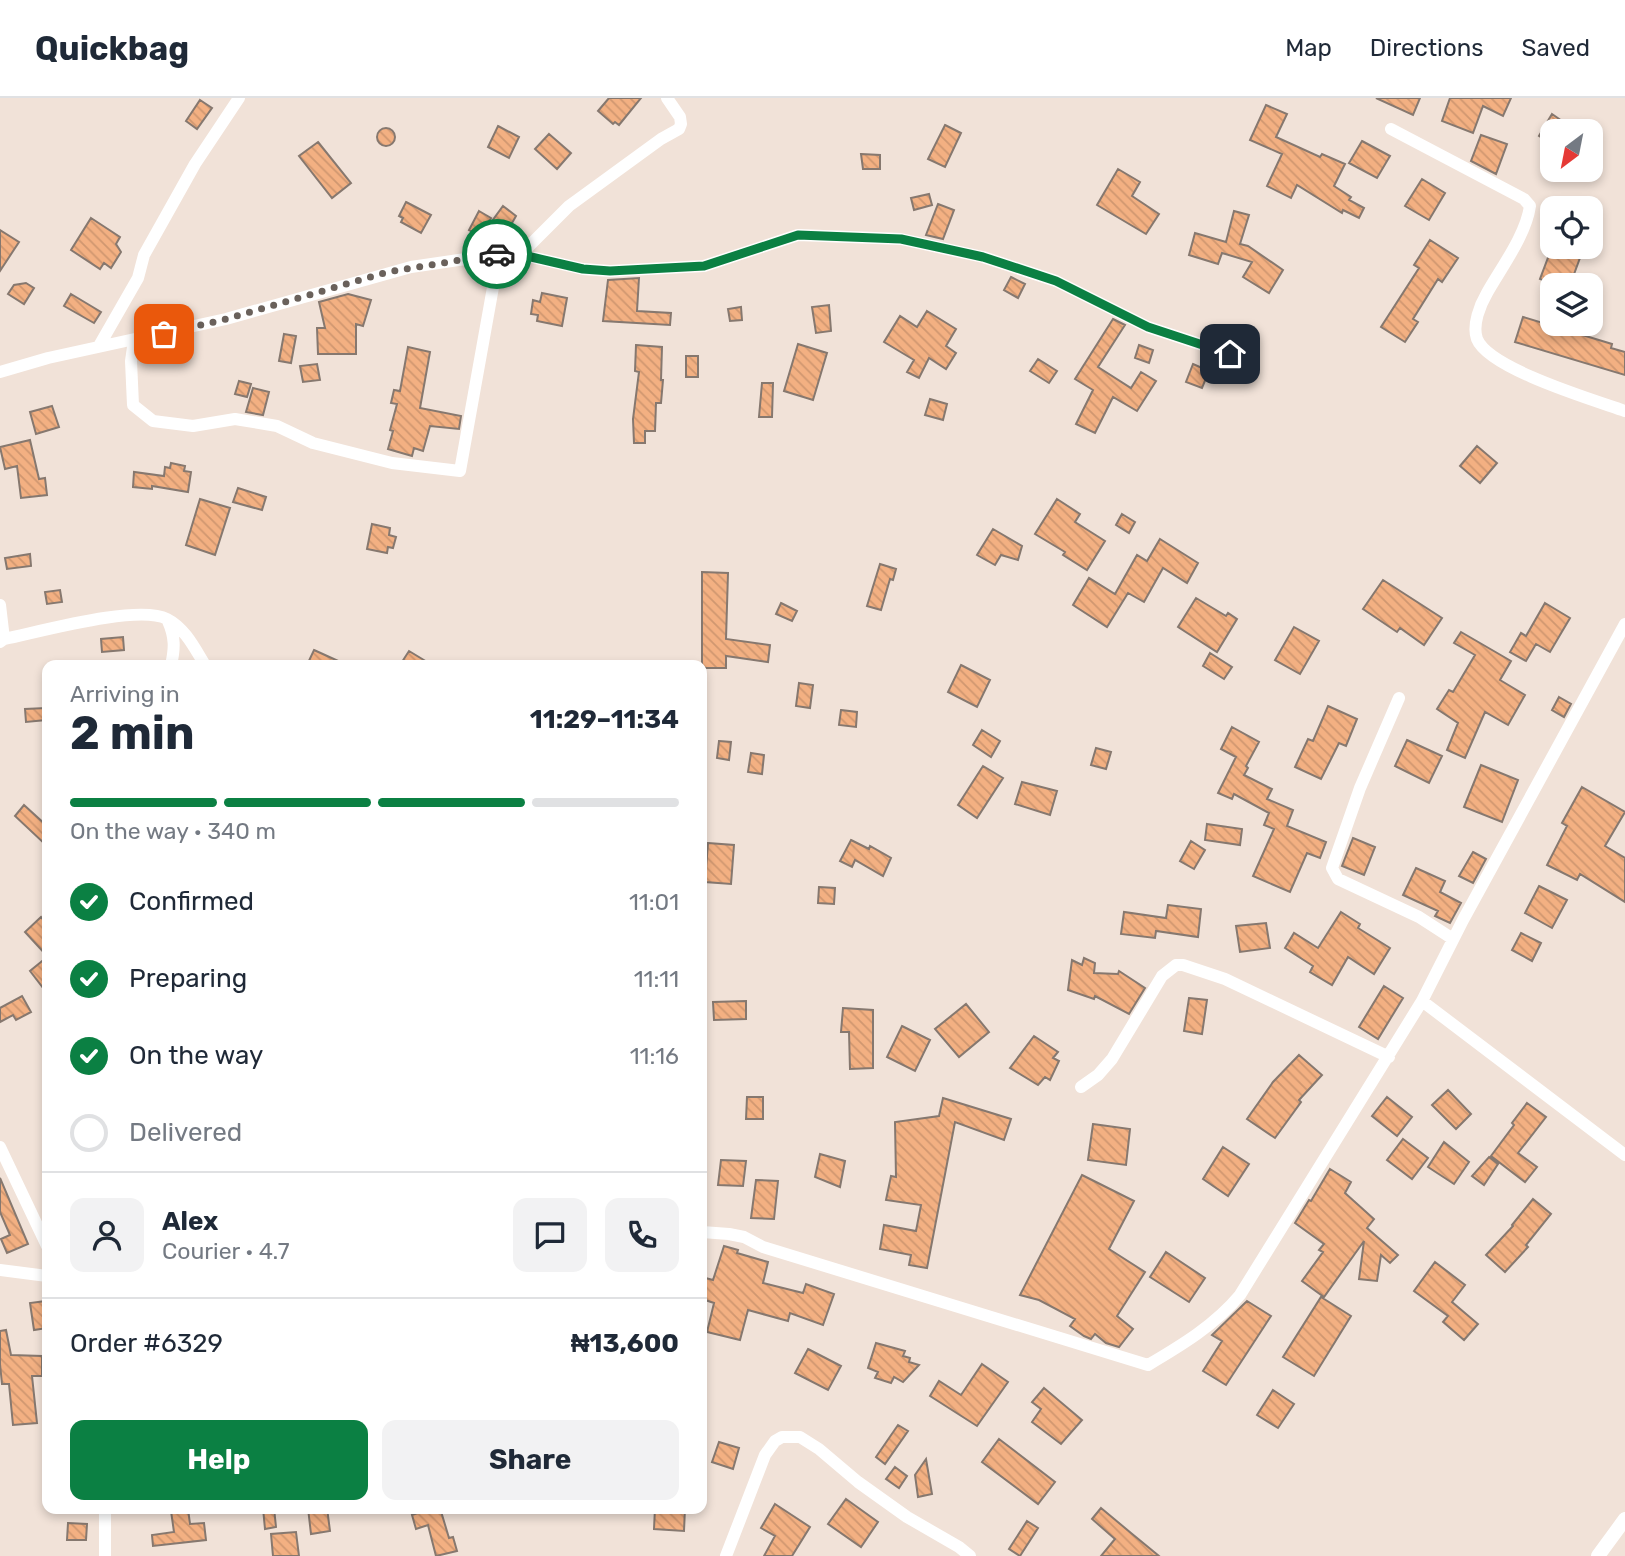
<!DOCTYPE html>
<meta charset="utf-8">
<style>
body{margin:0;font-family:Rubik,sans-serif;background:#f2f2f3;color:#1f2937;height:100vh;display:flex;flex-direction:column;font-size:26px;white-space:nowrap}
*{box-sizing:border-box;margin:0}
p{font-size:23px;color:#747a83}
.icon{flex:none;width:38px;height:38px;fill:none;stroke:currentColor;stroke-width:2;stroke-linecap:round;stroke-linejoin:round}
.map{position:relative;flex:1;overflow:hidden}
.panel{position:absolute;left:42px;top:562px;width:665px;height:854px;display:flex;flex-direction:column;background:#fff;border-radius:14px;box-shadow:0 4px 10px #0003}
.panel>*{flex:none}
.needle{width:46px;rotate:212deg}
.controls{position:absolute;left:1540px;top:21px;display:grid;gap:14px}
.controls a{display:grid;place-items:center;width:63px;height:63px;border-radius:14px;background:#fff;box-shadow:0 4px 10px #0003;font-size:35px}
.pin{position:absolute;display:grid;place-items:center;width:60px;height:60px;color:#fff;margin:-30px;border-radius:14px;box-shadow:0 4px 10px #0006}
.courier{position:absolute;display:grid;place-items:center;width:70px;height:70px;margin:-35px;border:5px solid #0b8043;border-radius:50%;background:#fff;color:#222;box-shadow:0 2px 9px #0007}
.overview em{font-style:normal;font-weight:700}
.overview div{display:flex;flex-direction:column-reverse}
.overview{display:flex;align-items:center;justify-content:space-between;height:119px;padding:0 28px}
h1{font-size:46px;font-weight:700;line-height:52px}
.bar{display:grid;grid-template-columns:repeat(4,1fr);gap:10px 7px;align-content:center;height:84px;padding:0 28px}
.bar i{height:9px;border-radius:5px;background:#e0e1e3}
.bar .selected{background:#0b8043}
.bar p{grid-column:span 4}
.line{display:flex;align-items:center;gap:18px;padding:0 28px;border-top:2px solid #e0e1e3}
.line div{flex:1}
.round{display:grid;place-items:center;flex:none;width:74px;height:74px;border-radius:14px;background:#f2f2f3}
ol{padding:0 28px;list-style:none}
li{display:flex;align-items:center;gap:21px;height:77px}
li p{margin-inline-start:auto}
li .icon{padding:7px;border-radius:50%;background:#0b8043;color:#fff;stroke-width:4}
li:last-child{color:#747a83}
li i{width:38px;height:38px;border:4px solid #e0e1e3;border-radius:50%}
.action{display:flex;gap:14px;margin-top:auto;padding:14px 28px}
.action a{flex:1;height:80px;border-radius:14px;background:#0b8043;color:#fff;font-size:28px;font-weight:700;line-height:80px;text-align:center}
.action a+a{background:#f2f2f3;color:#1f2937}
header{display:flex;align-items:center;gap:42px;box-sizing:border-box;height:98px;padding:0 35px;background:#fff;border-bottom:2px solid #e0e1e3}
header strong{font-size:33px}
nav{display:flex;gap:38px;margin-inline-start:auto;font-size:24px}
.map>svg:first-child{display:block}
.building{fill:url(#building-back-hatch);stroke:#86786f;stroke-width:2}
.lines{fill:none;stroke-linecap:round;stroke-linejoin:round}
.minor{stroke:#fff;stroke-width:12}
.tertiary{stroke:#fff;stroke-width:14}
.done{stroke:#6a615b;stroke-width:7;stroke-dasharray:0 12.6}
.route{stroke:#0b8043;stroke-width:9}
</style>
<header>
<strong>Quickbag</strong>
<nav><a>Map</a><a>Directions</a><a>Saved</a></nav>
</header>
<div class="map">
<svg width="1625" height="1458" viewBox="0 0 1625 1458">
<defs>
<pattern id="building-back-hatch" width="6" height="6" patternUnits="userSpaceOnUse" patternTransform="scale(1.75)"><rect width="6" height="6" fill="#f3b082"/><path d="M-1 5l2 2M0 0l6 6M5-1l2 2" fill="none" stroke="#d09770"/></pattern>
</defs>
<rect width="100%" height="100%" fill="#f1e2d8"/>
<path class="building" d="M609,0H641L619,27L615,24L613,26L598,13Z
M1376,0H1420L1413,17Z
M1450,0H1511L1503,18L1483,8L1473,35L1442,23Z
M200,2L212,10L197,31L186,23Z
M1266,7L1287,16L1276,39L1320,59L1322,56L1345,66L1334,88L1351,99L1349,102L1364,110L1359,120L1343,112L1342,115L1297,87L1291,100L1267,88L1282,56L1250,42Z
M1552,16L1562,23L1555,33H1552L1549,44L1539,38Z
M945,27L961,35L945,69L928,61Z
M498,28L519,39L509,60L488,49Z
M377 39a9 9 0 1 1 18 0a9 9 0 1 1-18 0Z
M549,36L571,55L557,71L535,51Z
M1481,37L1507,46L1496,76L1471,63Z
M1362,43L1390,58L1377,80L1349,65Z
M318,44L351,85L332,100L299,58Z
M861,56L880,57V71H863Z
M1118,71L1140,84L1132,98L1159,116L1146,136L1097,107Z
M1422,81L1445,95L1429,122L1405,108Z
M929,96L932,107L914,112L911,100Z
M406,104L431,117L421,135L401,124L403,120L399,118Z
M938,106L954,112L943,141L926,137Z
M503,108L516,118L504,139L487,130Z
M479,113L491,120L480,138L469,132Z
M1234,113L1249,117L1240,146L1248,148L1283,172L1269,195L1243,179L1252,164L1222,155L1218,166L1189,157L1195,135L1226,144Z
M91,120L120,139L116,146L121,154L111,170L104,165L100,171L71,152Z
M0,132L19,144L0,173Z
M1430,142L1458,160L1442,184L1438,181L1413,221L1418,224L1405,244L1381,229L1419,170L1414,167Z
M1552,149H1584L1570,187H1555L1540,181Z
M1011,179L1025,186L1018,200L1004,192Z
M639,180L637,213L671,215L670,227L603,223L608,182Z
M26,185L34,190L24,206L8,196L14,187Z
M542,195L567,200L562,228L537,223L538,217L531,216L533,202L540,204Z
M71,196L101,214L94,225L64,208Z
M348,196L371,202L363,228L356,226V256H318L317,230H325L319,204Z
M829,207L831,233L816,235L812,209Z
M741,209L742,222L730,223L728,211Z
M927,213L956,231L946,248L956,255L946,271L929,260L919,280L907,274L914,262L884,244L900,218L917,229Z
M1523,219L1612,246L1611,250L1625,254V277L1515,244Z
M1113,221L1125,227L1098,269L1131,290L1141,274L1156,283L1137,313L1113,299L1095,335L1076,326L1093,292L1075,281Z
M284,236L296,238L291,265L279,263Z
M798,246L827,255L813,302L784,293Z
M636,247L662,249L661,282H663L661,305H656L655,333H645V345H634L633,321L639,274L635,273Z
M1139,247L1153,252L1149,265L1135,260Z
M408,249L430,254L420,310L461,318L459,331L430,328L423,353L414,350L412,358L388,351L393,333L390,332L397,306L391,305L394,292L400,293Z
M686,258H698V279H686Z
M1038,261L1057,273L1049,285L1030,273Z
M317,266L320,282L303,284L300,268Z
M1193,266L1209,273L1202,290L1186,284Z
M239,283L251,286L247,299L235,296Z
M762,285H773L772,319H759Z
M253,290L269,294L263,317L246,314Z
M930,301L947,306L943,322L925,317Z
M52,308L59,329L36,336L30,314Z
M30,342L39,381L45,380L47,397L21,400L17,368L5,371L0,349Z
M1477,348L1497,365L1480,385L1460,368Z
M171,365L185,368L184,373L191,374L188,394L152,388V391L133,389L134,374L164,378L165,369L170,370Z
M238,390L266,399L262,412L233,404Z
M200,401L230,410L215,457L186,447Z
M1057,401L1080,416L1075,424L1105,443L1087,472L1063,457L1065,454L1035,436Z
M1122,416L1135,424L1129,435L1116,427Z
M372,426L390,430L389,437L396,439L393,450L388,449L387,455L367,451Z
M993,431L1022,448L1018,462L1001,457L995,467L977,457Z
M1160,441L1198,465L1187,485L1163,470L1144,504L1128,495L1107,529L1073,507L1089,480L1115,496L1137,457L1147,463Z
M30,456L31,468L7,471L5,460Z
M880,466L896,471L893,482L890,481L881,512L867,508Z
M702,474L728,475L726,541L770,547L768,564L726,558V570H702Z
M1383,482L1442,520L1424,547L1400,530L1397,534L1363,511Z
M60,492L62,504L47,506L45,494Z
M1196,500L1226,518L1228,515L1237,521L1217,554L1178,529Z
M781,505L797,513L792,523L776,516Z
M1545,505L1570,520L1550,554L1536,546L1526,563L1510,554L1521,535L1526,538Z
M1294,529L1319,543L1300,576L1275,562Z
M1461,534L1511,563L1500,582L1525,597L1508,627L1485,614L1465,660L1447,652L1458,625L1437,611L1449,592L1453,594L1475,557L1454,545Z
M123,539L124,552L102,554L101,541Z
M314,552L347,567H307Z
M409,553L432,567H400Z
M1210,555L1232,569L1224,581L1203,568Z
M961,567L990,582L977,609L948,594Z
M799,585L813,587L810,610L796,608Z
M1559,599L1571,606L1564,619L1552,612Z
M1328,608L1357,621L1346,648L1339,645L1321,681L1295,669L1308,641L1313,643Z
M46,610V622L26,624L25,611Z
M841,612L857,614L856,629L839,627Z
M1232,629L1259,644L1246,668L1248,670L1244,677L1272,691L1267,701L1293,712L1287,728L1326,744L1320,760L1307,755L1290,794L1253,778L1274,731L1264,727L1269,715L1234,696L1232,701L1218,695L1236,659L1221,651Z
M982,632L1000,643L991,659L973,647Z
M1407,642L1442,658L1429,685L1395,668Z
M719,643L731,644L729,662L717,660Z
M1096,650L1111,654L1106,671L1091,667Z
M751,655L764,657L762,676L748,674Z
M1481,667L1518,682L1502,724L1464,709Z
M983,668L1003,680L977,720L958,707Z
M1022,684L1057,693L1050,717L1015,706Z
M1582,689L1625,714L1605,748L1625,760V804L1580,776L1577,782L1547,767L1567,728L1562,725Z
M24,707L47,728V748L15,718Z
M1207,726L1242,731L1240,747L1205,742Z
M1353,740L1375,749L1364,777L1342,768Z
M851,742L869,751L870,748L891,760L883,778L855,762L852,769L840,763Z
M1191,743L1205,752L1194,771L1180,763Z
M708,745L734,747L731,786L705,784Z
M1473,754L1486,761L1473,785L1459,778Z
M1416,770L1445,783L1440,794L1461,805L1450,825L1435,818L1438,813L1403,797Z
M1539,788L1567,802L1552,830L1525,815Z
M819,789L835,790L834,806L818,805Z
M1168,807L1201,811L1198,839L1156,833L1155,840L1121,836L1124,814L1166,820Z
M1341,814L1360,826L1358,830L1390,850L1374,876L1348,859L1332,887L1310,874L1313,868L1285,850L1294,835L1318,850Z
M41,819L47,826V858L25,834Z
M1266,825L1270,850L1240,854L1236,828Z
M1521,835L1541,845L1532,863L1512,852Z
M47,859V895L30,873Z
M1084,860L1095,865L1094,875L1118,876L1119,873L1145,890L1129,916L1095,898L1094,901L1068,892L1072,862L1082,867Z
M1384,888L1403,900L1378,941L1359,929Z
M22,898L31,914L16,922L13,917L0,924V910Z
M1189,900L1207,902L1202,936L1184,933Z
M746,903V921L714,922L713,904Z
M966,906L989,934L959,959L935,931Z
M843,910L873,912V970L850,971L849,934H841Z
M902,928L930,942L915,973L887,959Z
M1034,938L1058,954L1053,960L1059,963L1050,982L1045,979L1038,987L1010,970Z
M1299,957L1322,977L1299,1002L1301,1004L1275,1040L1247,1021L1273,984Z
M1448,992L1471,1016L1456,1031L1432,1007Z
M747,999H763V1021H746Z
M1387,999L1412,1019L1397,1038L1372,1018Z
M943,1000L1011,1021L1004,1042L955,1024L927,1170L909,1167L911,1157L880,1151L884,1127L916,1133L921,1107L886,1102L891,1078L896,1079L895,1024L939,1018Z
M1527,1005L1546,1019L1518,1055L1537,1069L1525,1084L1491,1058L1514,1027L1512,1025Z
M1093,1026L1130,1031L1126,1067L1088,1062Z
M1403,1041L1428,1060L1412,1081L1387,1062Z
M1444,1044L1469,1064L1454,1086L1428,1069Z
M1223,1049L1249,1066L1228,1098L1203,1081Z
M820,1056L845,1063L840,1089L815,1079Z
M1489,1059L1498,1066L1484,1087L1472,1078Z
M721,1062L746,1063L743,1088L718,1087Z
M1330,1071L1351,1084L1345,1095L1374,1121L1367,1130L1398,1157L1390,1165L1381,1157L1377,1183L1359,1181L1364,1143L1324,1199L1302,1183L1323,1154L1319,1152L1324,1146L1295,1125L1309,1102L1311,1103Z
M1082,1077L1134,1103L1109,1151L1145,1174L1117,1218L1133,1231L1119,1249L1106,1245L1095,1236L1091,1241L1084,1238L1070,1228L1075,1221L1039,1202L1020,1197Z
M0,1080L28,1146L7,1155L1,1141L10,1137L0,1114Z
M756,1082L778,1083L774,1121L751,1120Z
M1533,1101L1551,1116L1526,1147L1528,1149L1505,1174L1486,1157L1513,1128L1512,1127Z
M724,1148L738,1152L737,1155L768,1164L763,1185L803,1195L806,1186L834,1196L823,1227L790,1215L788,1223L748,1212L740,1242L707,1234L714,1205L702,1201V1179L713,1182Z
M1166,1154L1205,1180L1189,1204L1150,1179Z
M1435,1164L1465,1187L1452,1204L1478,1226L1464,1242L1443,1224L1448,1218L1414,1193Z
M1321,1199L1351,1218L1314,1278L1283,1259Z
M46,1203L47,1230L34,1232L30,1205Z
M1247,1203L1271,1218L1226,1287L1203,1273L1222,1243L1212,1237Z
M6,1232L11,1257L42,1258V1278H32L37,1325L13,1327L9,1286H2L0,1266V1233Z
M876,1245L905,1253L903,1258L910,1260L909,1264L919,1267L903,1284L894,1279L891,1285L875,1280L878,1274L868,1270Z
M808,1251L841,1268L828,1292L795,1275Z
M982,1266L1008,1284L977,1328L930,1298L939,1283L961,1297Z
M1044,1290L1082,1322L1061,1346L1032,1324L1041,1311L1032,1304Z
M1273,1292L1294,1306L1278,1330L1257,1317Z
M898,1327L908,1333L885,1366L876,1359Z
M999,1341L1055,1384L1038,1406L982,1364Z
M719,1344L739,1350L733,1371L712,1364Z
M926,1361L932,1396L918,1399L915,1377Z
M895,1369L907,1378L899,1390L886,1381Z
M846,1401L878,1424L861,1449L828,1426Z
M775,1406L810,1429L792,1458H764L775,1438L761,1430Z
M263,1410H274L276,1429L265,1431Z
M308,1410H327L330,1433L311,1436Z
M432,1410H440L449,1440L453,1439L457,1453L436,1458L428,1427L416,1431L412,1417Z
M655,1410H685L684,1433L654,1431Z
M1101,1410L1131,1435L1159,1458H1101L1115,1441L1092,1421Z
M188,1411L190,1426L204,1425L206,1442L153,1448L152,1437L174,1434L171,1413Z
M1027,1423L1038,1430L1020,1458L1009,1451Z
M68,1425L87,1426L86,1442H67Z
M296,1434L299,1458H273L271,1436Z"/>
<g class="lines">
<path class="minor" d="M1391,31L1524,101L1530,108C1526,137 1501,170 1487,195C1480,207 1472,227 1477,241C1489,271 1594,302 1625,313
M520,157L569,108L661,41L679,31L681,26L680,19L667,0
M134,242L131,263L133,307L153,323L193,328L235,321L277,328L313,345L392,365L460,373L499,156
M99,248L138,180L144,157L195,66L239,0
M0,274L48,260L226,221L411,169L499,156L527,158L583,171L610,173L704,168L798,137L901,141L983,159L1056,183L1148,229L1230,256
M0,507L4,541
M168,523C175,539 175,550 171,567
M0,544L4,541C39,534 138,506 167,521C185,530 195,551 205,567
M1399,600L1360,690L1332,770L1338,781L1419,819L1453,841
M1422,903L1625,1057
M1081,989L1098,977L1112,961L1162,878L1176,867H1183L1225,881L1389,959
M0,1049L47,1148
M702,1134L729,1136L744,1139L763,1149L1148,1267C1182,1247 1215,1227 1240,1197L1422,903L1463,822L1625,526
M0,1172L47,1178
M105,1410V1458
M726,1458L765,1357L775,1343L782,1339H800L819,1351L858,1384L907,1419L959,1449L970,1458"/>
<path class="tertiary" d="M1598,1458L1625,1421"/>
</g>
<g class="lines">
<path class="done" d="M164,236L226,221L388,174L497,156"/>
<path class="route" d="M497,156L527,158L583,171L610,173L704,168L798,137L901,141L983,159L1056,183L1148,229L1230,256"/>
</g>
</svg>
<div class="controls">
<a><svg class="needle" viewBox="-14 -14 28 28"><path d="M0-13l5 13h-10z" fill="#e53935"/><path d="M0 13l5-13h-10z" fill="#747a83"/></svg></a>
<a><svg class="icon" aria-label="locate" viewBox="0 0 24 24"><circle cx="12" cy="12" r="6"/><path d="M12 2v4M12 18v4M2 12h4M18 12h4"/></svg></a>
<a><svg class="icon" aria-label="layers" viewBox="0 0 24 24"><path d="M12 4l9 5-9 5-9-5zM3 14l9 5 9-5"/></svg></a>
</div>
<div class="pin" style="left:164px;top:236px;background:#ea580c"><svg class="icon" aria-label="bag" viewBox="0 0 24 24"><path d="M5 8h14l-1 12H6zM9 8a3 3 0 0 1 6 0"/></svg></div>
<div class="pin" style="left:1230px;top:256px;background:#1f2937"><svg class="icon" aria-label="home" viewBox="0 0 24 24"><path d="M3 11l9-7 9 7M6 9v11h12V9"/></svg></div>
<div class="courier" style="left:497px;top:156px"><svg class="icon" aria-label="car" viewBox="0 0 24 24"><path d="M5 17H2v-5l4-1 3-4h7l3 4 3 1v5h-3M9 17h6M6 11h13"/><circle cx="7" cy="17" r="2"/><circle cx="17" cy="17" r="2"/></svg></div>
<section class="panel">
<div class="overview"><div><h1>2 min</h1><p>Arriving in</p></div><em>11:29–11:34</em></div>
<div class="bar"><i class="selected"></i><i class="selected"></i><i class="selected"></i><i></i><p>On the way · 340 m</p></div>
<ol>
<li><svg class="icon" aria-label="check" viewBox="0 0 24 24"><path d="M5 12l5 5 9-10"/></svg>Confirmed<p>11:01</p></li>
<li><svg class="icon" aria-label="check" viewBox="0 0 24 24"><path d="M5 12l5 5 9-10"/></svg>Preparing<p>11:11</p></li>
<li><svg class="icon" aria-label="check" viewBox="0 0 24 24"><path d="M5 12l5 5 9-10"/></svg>On the way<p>11:16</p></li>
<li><i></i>Delivered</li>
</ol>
<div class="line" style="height:126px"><a class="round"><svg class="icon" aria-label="person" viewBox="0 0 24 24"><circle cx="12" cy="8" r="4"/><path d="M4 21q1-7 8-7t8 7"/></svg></a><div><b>Alex</b><p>Courier · 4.7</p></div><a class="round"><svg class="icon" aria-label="chat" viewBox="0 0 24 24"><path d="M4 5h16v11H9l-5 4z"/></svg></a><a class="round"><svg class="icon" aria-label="phone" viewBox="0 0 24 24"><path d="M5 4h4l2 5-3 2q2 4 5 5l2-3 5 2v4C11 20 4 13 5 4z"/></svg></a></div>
<div class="line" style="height:91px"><div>Order #6329</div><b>₦13,600</b></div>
<div class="action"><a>Help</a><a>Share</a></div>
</section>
</div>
